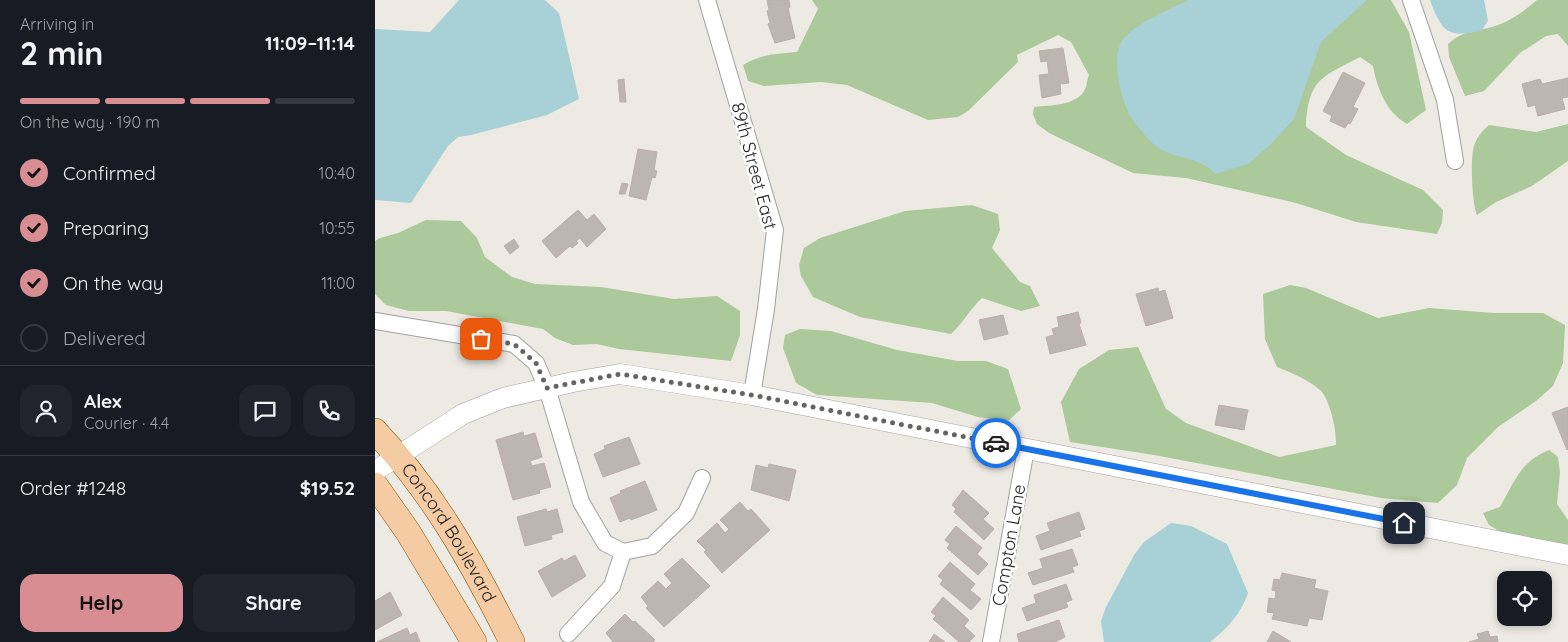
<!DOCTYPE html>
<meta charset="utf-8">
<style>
body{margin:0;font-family:Quicksand,sans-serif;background:#20242c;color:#f1f3f6;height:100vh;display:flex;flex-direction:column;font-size:19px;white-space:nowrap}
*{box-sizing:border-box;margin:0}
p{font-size:16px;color:#9ea1a6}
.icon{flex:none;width:28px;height:28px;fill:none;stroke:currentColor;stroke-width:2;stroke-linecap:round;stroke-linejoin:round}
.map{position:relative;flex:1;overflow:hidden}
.side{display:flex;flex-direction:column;background:#171b24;width:375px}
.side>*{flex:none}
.buttons{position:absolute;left:1122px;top:571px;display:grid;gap:10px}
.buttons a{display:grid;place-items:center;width:55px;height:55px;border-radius:10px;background:#171b24;box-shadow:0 2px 8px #0003;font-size:25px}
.pin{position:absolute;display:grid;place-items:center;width:42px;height:42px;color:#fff;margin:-21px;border-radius:10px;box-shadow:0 2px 8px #0006}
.courier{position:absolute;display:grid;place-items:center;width:50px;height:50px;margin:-25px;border:4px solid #1a73e8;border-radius:50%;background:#fff;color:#222;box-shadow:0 1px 6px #0007}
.summary em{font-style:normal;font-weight:700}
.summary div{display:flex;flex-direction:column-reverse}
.summary{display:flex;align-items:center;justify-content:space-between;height:85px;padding:0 20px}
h1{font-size:32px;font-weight:700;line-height:38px}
.bar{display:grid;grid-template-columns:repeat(4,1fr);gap:8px 5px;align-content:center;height:60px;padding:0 20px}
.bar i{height:6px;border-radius:4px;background:#363941}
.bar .active{background:#d88d93}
.bar p{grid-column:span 4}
.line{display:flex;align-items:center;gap:12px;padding:0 20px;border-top:1px solid #363941}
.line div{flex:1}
.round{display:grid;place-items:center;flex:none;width:52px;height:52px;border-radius:15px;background:#20242c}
ol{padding:0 20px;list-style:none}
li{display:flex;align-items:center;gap:15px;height:55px}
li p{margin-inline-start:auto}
li .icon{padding:5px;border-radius:50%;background:#d88d93;color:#111;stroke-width:4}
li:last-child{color:#9ea1a6}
li i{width:28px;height:28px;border:2px solid #363941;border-radius:50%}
.primary-button{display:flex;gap:10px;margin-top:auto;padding:10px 20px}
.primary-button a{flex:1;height:58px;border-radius:15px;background:#d88d93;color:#111;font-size:20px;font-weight:700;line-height:58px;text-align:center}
.primary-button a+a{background:#20242c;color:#f1f3f6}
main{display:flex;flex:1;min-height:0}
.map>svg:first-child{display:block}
.forest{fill:#acc99b}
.water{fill:#a7d0d7}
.building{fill:#bdb5b0;stroke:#bdafa7}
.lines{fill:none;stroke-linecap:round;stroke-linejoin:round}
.minor-casing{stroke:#a1a1a1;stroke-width:18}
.tertiary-casing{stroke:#a1a1a1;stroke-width:21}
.primary-casing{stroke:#89580c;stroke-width:26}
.minor{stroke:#fff;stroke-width:16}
.tertiary{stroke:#fff;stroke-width:20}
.primary{stroke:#f4cba2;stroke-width:25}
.done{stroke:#666462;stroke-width:5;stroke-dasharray:0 9}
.route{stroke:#1a73e8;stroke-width:6}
.labels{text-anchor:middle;stroke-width:5;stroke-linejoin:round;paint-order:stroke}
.street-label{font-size:18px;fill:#1d1d1d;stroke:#fff}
</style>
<main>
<section class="side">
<div class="summary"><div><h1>2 min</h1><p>Arriving in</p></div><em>11:09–11:14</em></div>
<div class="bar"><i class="active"></i><i class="active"></i><i class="active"></i><i></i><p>On the way · 190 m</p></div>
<ol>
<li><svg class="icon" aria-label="check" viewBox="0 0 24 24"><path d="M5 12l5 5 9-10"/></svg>Confirmed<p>10:40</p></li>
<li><svg class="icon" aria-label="check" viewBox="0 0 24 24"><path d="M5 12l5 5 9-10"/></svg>Preparing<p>10:55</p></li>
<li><svg class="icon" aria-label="check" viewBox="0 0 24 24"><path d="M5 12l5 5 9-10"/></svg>On the way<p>11:00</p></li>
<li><i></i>Delivered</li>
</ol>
<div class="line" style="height:90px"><a class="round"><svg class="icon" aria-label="person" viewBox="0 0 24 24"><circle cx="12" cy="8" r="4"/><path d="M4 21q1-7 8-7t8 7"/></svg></a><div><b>Alex</b><p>Courier · 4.4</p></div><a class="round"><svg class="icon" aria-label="chat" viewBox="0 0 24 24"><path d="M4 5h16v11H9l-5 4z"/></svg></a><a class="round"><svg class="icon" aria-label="phone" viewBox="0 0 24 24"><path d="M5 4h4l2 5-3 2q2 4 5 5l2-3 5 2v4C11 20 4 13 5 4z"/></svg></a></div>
<div class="line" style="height:65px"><div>Order #1248</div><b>$19.52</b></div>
<div class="primary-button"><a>Help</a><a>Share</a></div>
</section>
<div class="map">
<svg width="1193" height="642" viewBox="0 0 1193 642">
<rect width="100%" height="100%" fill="#ede9e3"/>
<path class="forest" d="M437,0H1016L1034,32L1051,110L1032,124C1011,112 1002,88 998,66L985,57C947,77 933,79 931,127L971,155L1048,190L1068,210L1067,223L1062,234L981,222L921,203L811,178L758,173L674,133L662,124L658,114L659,107C675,105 700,106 709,91C712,87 712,79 714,75L696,42L683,35L642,55L643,62L593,111L583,117L553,120L472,85L446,82L389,86L373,81L368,65C385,54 402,54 422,52L443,9Z
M1162,0H1193V46L1183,34L1171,36L1145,53L1109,91L1090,96L1074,57L1073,44C1089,29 1104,32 1123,25C1139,19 1149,11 1162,0Z
M1193,124V161L1157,186L1121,202L1102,215C1097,204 1095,158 1099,146C1102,137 1107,131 1114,125L1161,132Z
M597,205L623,214L625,230L617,248L645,282L655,286L665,306L646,311L607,298C595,309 588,323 576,334L485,317L438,297L426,276L424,265L429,248L445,238L530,211Z
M51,220L86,221L102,238L110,257L137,277L160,284L226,287L299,299L342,296L365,311V335L356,361L244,349L222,344L198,345L180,338L168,329L71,311H34L11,305L0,294V241L5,238L23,233Z
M915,285L931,288L1003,318L1054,308L1119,313H1168L1190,325L1188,363L1178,386L1161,401L1123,427L1092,458L1082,485L1063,503L1006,498L779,455L695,442L686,402L704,369L734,350L763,347L791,409L811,423L904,457L961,445C962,432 955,398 944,389C932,379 917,373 902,367L890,339L888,294Z
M425,329L456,331L522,350L583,361H611L633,369L646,409L633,421L603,417L557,403L442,395L421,383L408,348L410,335Z
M1174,450L1183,457L1185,472L1182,504L1193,520V547L1129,534L1114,525L1108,513L1125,507C1140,481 1145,462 1174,450Z"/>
<path class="water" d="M84,0H170L184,13L204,99L172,115L96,135L83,137L73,146L36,203L0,200V29L55,32Z
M814,0H992L946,42L919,119L895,145L873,164L840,174C826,156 800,160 782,147C776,143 756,120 753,112C745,94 734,52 751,36C767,20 793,10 814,0Z
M1055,0H1109L1113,21L1106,31C1072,38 1067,32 1055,0Z
M796,523L816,526L852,544L873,593C867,612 851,630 835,642H729L726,621L731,607L759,555L769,542Z"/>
<path class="building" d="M392,0H414L415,7L413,8L420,38L400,43L393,24L395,23L392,11L394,10Z
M688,48L694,83L685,84L686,94L667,98L664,75L674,74L672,61L666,62L664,51Z
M968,72L990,83L978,107L983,109L975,124L973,123L970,128L955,121L957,116L948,111Z
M1193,78V97L1187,98L1190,109L1163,116L1160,105L1153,107L1147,84L1165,79L1167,84Z
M249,79L251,102H245L243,80Z
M263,149L282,152L279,170L282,171L280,178L277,177L271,200L254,196Z
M247,183L253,184L250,194H244Z
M203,210L212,220L219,214L231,229L212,247L205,238L201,241L203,243L197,248L195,246L181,258L167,241Z
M139,239L144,247L135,254L129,246Z
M783,288L784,292L790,290L798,318L771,326L761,294Z
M703,312L706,323L704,324L711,345L675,354L671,337L679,335L677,329L684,327L682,317Z
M628,315L633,334L609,340L604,320Z
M844,405L873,410L869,430L840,425Z
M1193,407V449L1192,450L1177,413Z
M148,432L149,436L160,433L167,457L155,461L157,466L169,463L176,487L164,490L165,493L138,500L121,440Z
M254,437L265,464L228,477L219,454L230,449L229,446Z
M394,464L421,470L414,501L376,490L381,465L393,468Z
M270,481L282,510L256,520L255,518L245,522L235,498L246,493L245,491Z
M588,490L614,513L608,519L619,529L609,540L579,512L581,509L577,505Z
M365,502L373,511L376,509L395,530L347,573L329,552L331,550L322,541L342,523L350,533L354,529L345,520Z
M171,509L172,512L182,509L188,532L176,535L177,539L150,546L142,517Z
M704,512L710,529L704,531L706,536L666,550L661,536L675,531L672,523Z
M581,526L607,548L602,554L613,564L603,575L572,548L575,544L570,540Z
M697,549L703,565L697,567L699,572L658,585L653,573L668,568L665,559Z
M200,555L211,576L177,597L163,571L187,558L189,561Z
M307,558L335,586L289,627L271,608L273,606L266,597L283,581L291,589L297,583L289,574Z
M575,562L600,584L595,590L606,599L596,610L565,584L568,580L563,576Z
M907,573L941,580L939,588L953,591L947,620L934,618L932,626L897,619L899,613L892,612L894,598L900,599L901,591L897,590L899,579L905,580Z
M691,584L697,600L691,602L693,607L652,621L647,608L661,603L659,595Z
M15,592L27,615L0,630V601Z
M568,597L594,620L589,626L600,636L594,642H584L558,619L561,616L556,612Z
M250,614L258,622L260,621L280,640L278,642H238L231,633Z
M684,620L690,637L680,642H644L642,634Z
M32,628L35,635L41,632L45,642H2Z
M898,631L916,642H892Z
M1113,631L1115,637L1122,636L1123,642H1094L1104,639L1102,634Z
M559,634L570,642H554Z"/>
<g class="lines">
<g class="minor-casing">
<path id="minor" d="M332,0L400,230L391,309L377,395
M1036,0L1070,100L1080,161
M0,321L139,344L161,363L172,388L206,502L230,543L248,552L277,546L311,513L327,478
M193,634L237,586L248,552
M616,642L651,449"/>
</g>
<g class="tertiary-casing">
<path id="tertiary" d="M0,471L88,414L128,398L198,382L245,374L377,395L1193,555"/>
</g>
<g class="primary-casing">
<g id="primary">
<path id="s1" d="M0,431C59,493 99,566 137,642"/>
<path d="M0,485L33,532L99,642"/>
</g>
</g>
<use href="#minor" class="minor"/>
<use href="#tertiary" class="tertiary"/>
<use href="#primary" class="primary"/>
</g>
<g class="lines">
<path class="done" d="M106,339L139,344L161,363L172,388L245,374L377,395L621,443"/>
<path class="route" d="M621,443L1029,523"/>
</g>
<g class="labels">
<g class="street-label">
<text transform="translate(379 166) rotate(75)" y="6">89th Street East</text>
<text dy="6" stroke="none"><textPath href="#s1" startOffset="126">Concord Boulevard</textPath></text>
<text transform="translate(634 545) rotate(-80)" y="6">Compton Lane</text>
</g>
</g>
</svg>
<div class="buttons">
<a><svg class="icon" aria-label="locate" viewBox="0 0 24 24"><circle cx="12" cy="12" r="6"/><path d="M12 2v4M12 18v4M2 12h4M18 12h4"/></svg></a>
</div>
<div class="pin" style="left:106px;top:339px;background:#ea580c"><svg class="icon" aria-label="bag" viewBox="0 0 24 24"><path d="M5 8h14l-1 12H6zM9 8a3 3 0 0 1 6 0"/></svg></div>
<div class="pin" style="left:1029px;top:523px;background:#1f2937"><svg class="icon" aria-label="home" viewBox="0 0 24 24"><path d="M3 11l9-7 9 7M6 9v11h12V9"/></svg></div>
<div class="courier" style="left:621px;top:443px"><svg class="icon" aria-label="car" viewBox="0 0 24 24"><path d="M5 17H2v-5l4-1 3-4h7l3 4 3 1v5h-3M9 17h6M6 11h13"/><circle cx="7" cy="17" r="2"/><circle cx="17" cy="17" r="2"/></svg></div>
</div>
</main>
